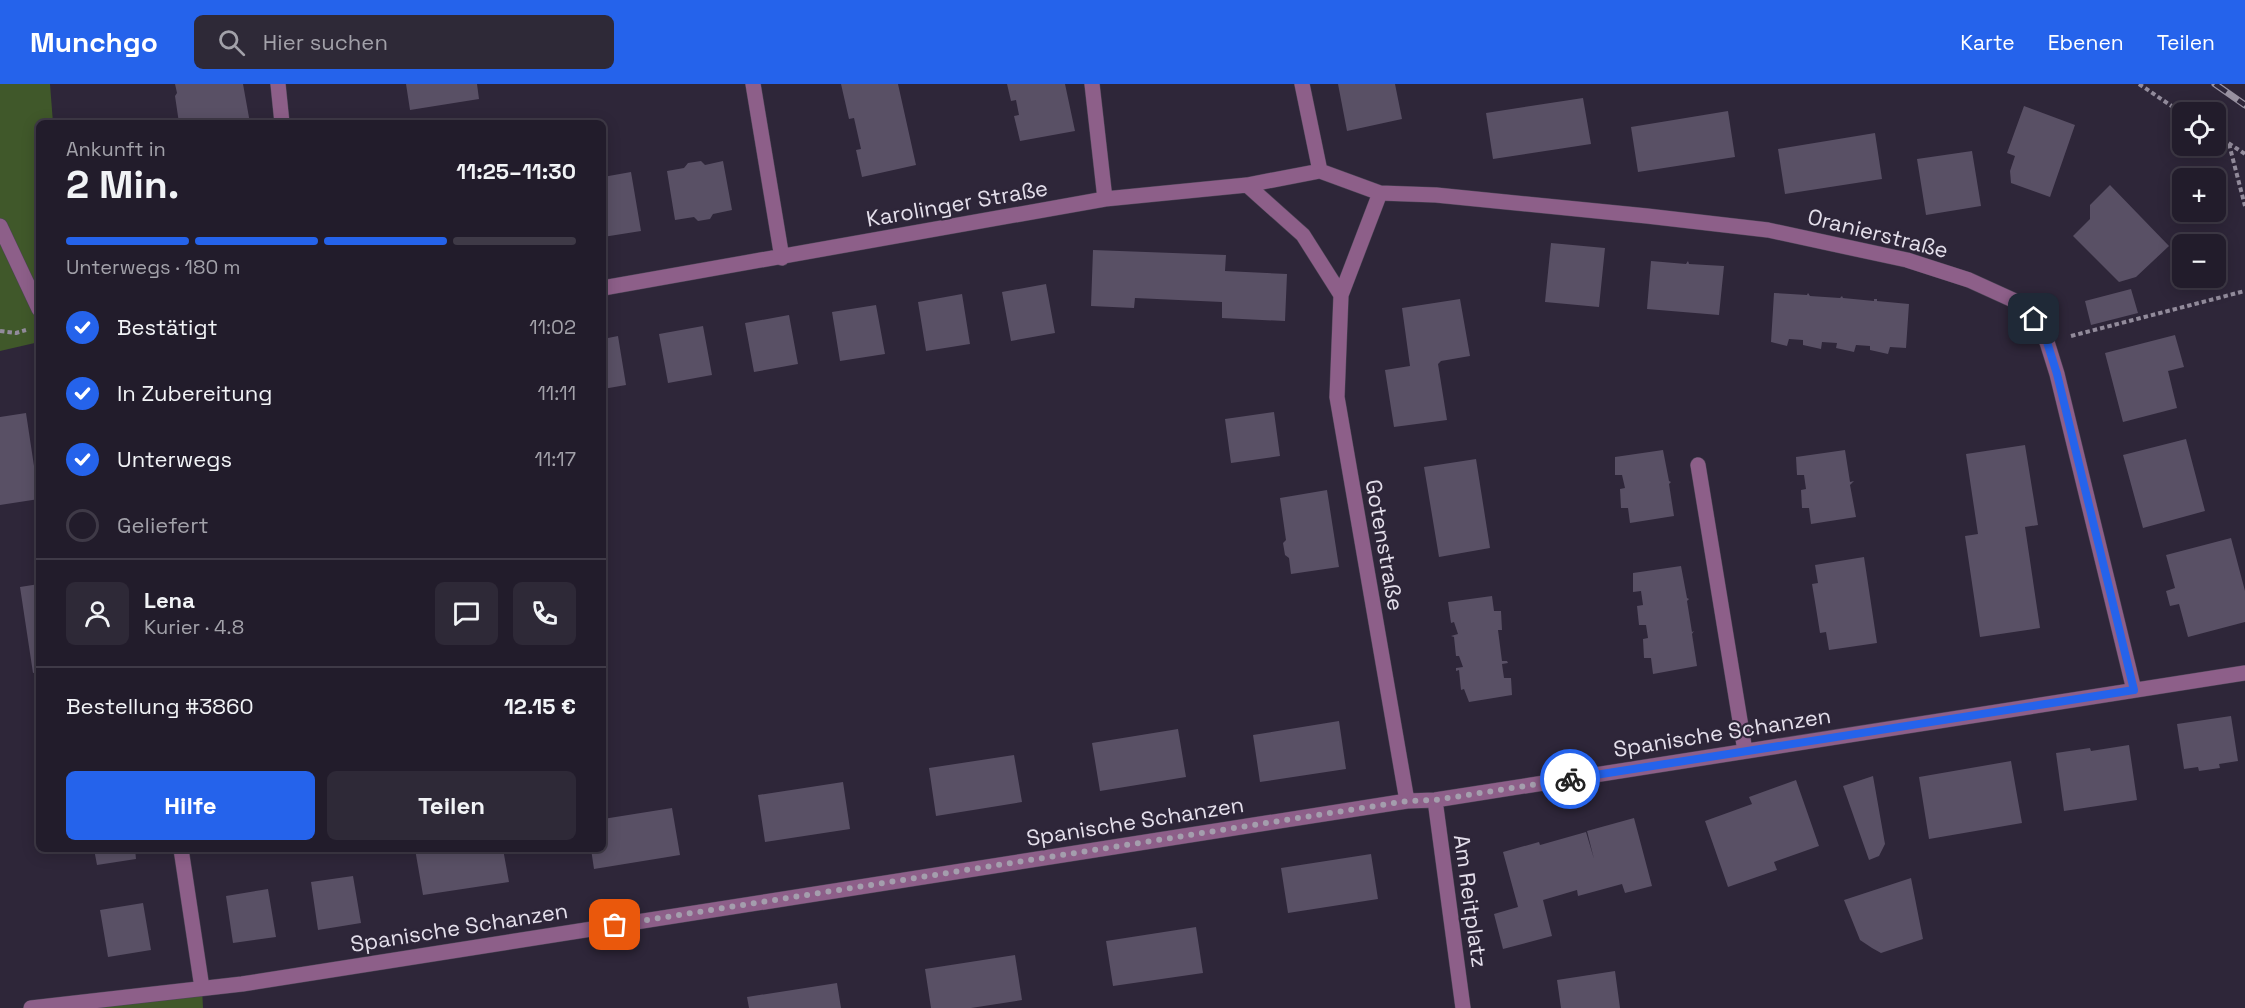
<!DOCTYPE html>
<html lang="de">
<meta charset="utf-8">
<style>
body{margin:0;font-family:"Space Grotesk",sans-serif;background:#2e2937;color:#f1f3f6;height:100vh;display:flex;flex-direction:column;font-size:22px;white-space:nowrap}
*{box-sizing:border-box;margin:0}
p{font-size:20px;color:#a2a1a9}
.icon{flex:none;width:33px;height:33px;fill:none;stroke:currentColor;stroke-width:2;stroke-linecap:round;stroke-linejoin:round}
.map{position:relative;flex:1;overflow:hidden}
.sheet{position:absolute;left:36px;top:36px;width:570px;height:732px;display:flex;flex-direction:column;background:#221c2b;border-radius:9px;box-shadow:0 3px 15px #0003,0 0 0 2px #3f3a47}
.sheet>*{flex:none}
.controls{position:absolute;left:2172px;top:18px;display:grid;gap:12px}
.controls a{display:grid;place-items:center;width:54px;height:54px;border-radius:9px;background:#221c2b;box-shadow:0 3px 15px #0003,0 0 0 2px #3f3a47;font-size:30px}
.pin{position:absolute;display:grid;place-items:center;width:51px;height:51px;color:#fff;margin:-26px;border-radius:12px;box-shadow:0 3px 9px #0006}
.courier{position:absolute;display:grid;place-items:center;width:60px;height:60px;margin:-30px;border:4px solid #2563eb;border-radius:50%;background:#fff;color:#222;box-shadow:0 2px 8px #0007}
.head em{font-style:normal;font-weight:600}
.head div{display:flex;flex-direction:column-reverse}
.head{display:flex;align-items:center;justify-content:space-between;height:102px;padding:0 30px}
h1{font-size:39px;font-weight:600;line-height:45px}
.bar{display:grid;grid-template-columns:repeat(4,1fr);gap:9px 6px;align-content:center;height:72px;padding:0 30px}
.bar i{height:8px;border-radius:4px;background:#3f3a47}
.bar .on{background:#2563eb}
.bar p{grid-column:span 4}
.line{display:flex;align-items:center;gap:15px;padding:0 30px;border-top:2px solid #3f3a47}
.line div{flex:1}
.round{display:grid;place-items:center;flex:none;width:63px;height:63px;border-radius:9px;background:#2e2937}
ol{padding:0 30px;list-style:none}
li{display:flex;align-items:center;gap:18px;height:66px}
li p{margin-inline-start:auto}
li .icon{padding:6px;border-radius:50%;background:#2563eb;color:#fff;stroke-width:4}
li:last-child{color:#a2a1a9}
li i{width:33px;height:33px;border:3px solid #3f3a47;border-radius:50%}
.action{display:flex;gap:12px;margin-top:auto;padding:12px 30px}
.action a{flex:1;height:69px;border-radius:9px;background:#2563eb;color:#fff;font-size:24px;font-weight:600;line-height:69px;text-align:center}
.action a+a{background:#2e2937;color:#f1f3f6}
header{display:flex;align-items:center;gap:36px;box-sizing:border-box;height:84px;padding:0 30px;background:#2563eb;color:#fff}
header strong{font-size:28px}
nav{display:flex;gap:33px;margin-inline-start:auto;font-size:21px}
.search{width:420px;height:54px;background:#2e2937;display:flex;align-items:center;gap:15px;box-sizing:border-box;padding:0 21px;border-radius:9px;color:#a2a1a9;font-size:22px}
.map>svg:first-child{display:block}
.green{fill:#40582a}
.building{fill:#595065}
.lines{fill:none;stroke-linecap:round;stroke-linejoin:round}
.minor-casing{stroke:#4b4455;stroke-width:16}
.path{stroke:#928b9b;stroke-width:4;stroke-dasharray:4.5 3;stroke-linecap:butt}
.minor{stroke:#8d5f89;stroke-width:15}
.rail-casing{stroke:#9891a0;stroke-width:7}
.rail{stroke:#2e2639;stroke-width:4.5;stroke-dasharray:14;stroke-linecap:butt}
.done{stroke:#a49ead;stroke-width:6;stroke-dasharray:0 10.8}
.route{stroke:#2563eb;stroke-width:8}
.labels{text-anchor:middle;stroke-width:4.5;stroke-linejoin:round;paint-order:stroke}
.street-label{font-size:22px;fill:#e4dfeb;stroke:#2e2639}
</style>
<header>
<strong>Munchgo</strong>
<div class="search"><svg class="icon" aria-label="search" viewBox="0 0 24 24"><circle cx="10" cy="10" r="6"/><path d="M15 15l6 6"/></svg>Hier suchen</div>
<nav><a>Karte</a><a>Ebenen</a><a>Teilen</a></nav>
</header>
<div class="map">
<svg width="2245" height="924" viewBox="0 0 2245 924">
<rect width="100%" height="100%" fill="#2e2639"/>
<path class="green" d="M0,0H50L53,39H39V258L0,267Z
M202,904L203,924H31Z"/>
<path class="building" d="M175,0H243L250,39H179L175,12L177,9Z
M406,0H477L479,15L410,26Z
M841,0H898L916,81L862,93L856,66L861,65L854,34L849,35Z
M1007,0H1065L1075,47L1020,57L1014,32L1019,31L1016,16L1011,17Z
M1338,0H1395L1402,35L1347,47Z
M1583,14L1591,60L1493,75L1486,29Z
M2024,22L2075,41L2050,113L2011,99L2010,87L2015,72L2007,69Z
M1728,27L1735,73L1638,88L1631,43Z
M1875,49L1882,95L1785,110L1778,65Z
M1972,67L1981,122L1926,131L1917,75Z
M701,77L705,81L723,77L732,126L713,130L710,135L698,137L694,133L675,136L667,87L684,84L688,79Z
M631,88L641,147L603,153V93Z
M2110,101L2169,162L2136,193L2119,198L2073,152L2090,135V121Z
M1551,159L1605,164L1599,223L1545,218Z
M1093,166L1226,171L1225,187L1287,190L1285,237L1222,234V218L1135,214L1134,224L1091,222Z
M1651,177L1686,180L1688,177L1689,180L1724,182L1719,231L1647,225Z
M1046,200L1055,249L1011,257L1002,208Z
M2131,205L2138,229L2091,241L2085,217Z
M1774,209L1807,211L1808,209L1810,212L1840,214L1842,212L1843,214L1874,217V215H1877V217L1909,220L1906,264L1890,263L1888,270L1870,266V262L1856,261L1854,268L1836,264L1837,259L1822,258L1821,265L1803,261V256L1789,255L1787,262L1771,258Z
M962,210L970,260L926,267L918,218Z
M1460,215L1470,272L1441,277L1438,280L1447,336L1394,343L1385,286L1410,282L1402,224Z
M876,221L885,270L840,277L832,228Z
M789,231L798,280L754,288L745,239Z
M703,242L712,291L668,299L659,250Z
M2175,251L2184,283L2168,287L2177,324L2123,338L2105,269Z
M618,252L626,301L603,305V255Z
M1274,328L1280,372L1231,379L1225,335Z
M26,329L39,415L0,421V333Z
M2186,355L2205,427L2143,444L2123,371Z
M2025,361L2038,441L2025,443L2040,544L1980,553L1965,452L1978,450L1966,370Z
M1663,366L1669,397L1671,398L1669,400L1674,432L1630,439L1628,424H1621L1620,405L1625,404L1622,391H1615V373Z
M1845,366L1850,398L1854,397L1850,401L1856,433L1811,440L1809,424H1802L1801,406L1806,405L1804,391H1797L1796,373Z
M1476,375L1490,464L1439,473L1424,383Z
M1327,406L1339,483L1291,490L1289,474L1285,471L1283,459L1286,456L1280,414Z
M2231,454L2245,507V538L2188,553L2179,520L2170,522L2166,507L2175,504L2166,471Z
M1864,473L1877,559L1829,566L1826,548L1820,549L1816,524L1812,500L1818,499L1815,481Z
M1681,482L1687,514L1689,515L1687,517L1692,548L1694,547L1692,550L1697,582L1653,590L1651,574H1644L1643,555L1648,554L1646,541H1639L1637,522L1643,521L1641,507L1633,508V489Z
M39,500V588L33,589L20,503Z
M1492,512L1494,527H1501L1502,546H1498L1502,577H1507L1508,579L1502,580L1504,594H1511L1512,611L1469,618L1464,605L1461,606L1459,586L1456,587V584L1463,583L1459,572H1456L1454,553L1451,552L1458,550L1454,538L1451,539L1448,518Z
M2231,632L2238,677L2219,680L2220,684L2199,687L2198,683L2184,685L2177,640Z
M1339,637L1346,685L1260,698L1253,651Z
M1178,645L1186,693L1100,707L1092,659Z
M2129,661L2137,716L2064,727L2056,669L2090,664L2091,667Z
M1014,671L1022,718L936,732L929,684Z
M2011,677L2022,739L1929,755L1919,693Z
M1873,692L1885,760L1879,772L1869,776L1843,702Z
M1796,696L1819,762L1774,778L1777,786L1728,803L1705,737L1752,720L1749,713Z
M843,698L850,745L765,758L758,711Z
M672,724L680,771L594,785L591,765H603V735Z
M1634,734L1652,802L1625,809L1622,800L1578,812L1577,806L1543,816L1552,852L1503,865L1494,830L1518,823L1503,768L1539,758L1540,761L1586,748L1594,775L1587,747Z
M94,765H135L136,775L97,781Z
M415,765H503L509,798L423,811Z
M1371,770L1378,815L1288,829L1281,784Z
M353,792L361,839L318,846L311,798Z
M1911,794L1923,855L1881,869L1872,864L1860,856L1844,816Z
M268,805L276,853L233,859L226,812Z
M143,819L151,866L108,873L100,826Z
M1196,843L1203,889L1113,902L1106,857Z
M1015,871L1022,916L971,924H931L925,885Z
M1615,887L1620,924H1561L1557,896Z
M837,899L841,924H749L747,913Z"/>
<g class="lines">
<g class="minor-casing">
<path id="minor" d="M278,0L282,39
M753,0L782,174
M1092,0L1105,115
M1302,0L1320,87
M1320,87L1380,109L1436,111L1647,132L1768,146L1907,176L1969,196L2013,216L2034,235L2047,258L2057,290L2134,606
M1247,101L1303,151L1341,211L1337,313L1407,717
M0,142L39,225
M603,204L1105,115L1247,101L1320,87
M1341,211L1380,109
M1698,381L1745,667
M1435,716L1463,924
M181,765L202,904
M31,924L242,900L1407,717L1435,716L2245,589"/>
</g>
<path class="path" d="M2139,0L2182,29
M2216,51L2245,70
M2229,60L2245,122
M0,247L16,249L26,246
M2071,252L2245,207"/>
<use href="#minor" class="minor"/>
<g class="rail-casing">
<path id="rail" d="M2215,0L2245,21"/>
</g>
<use href="#rail" class="rail"/>
</g>
<g class="lines">
<path class="done" d="M615,841L1407,717L1435,716L1570,695"/>
<path class="route" d="M1570,695L2134,606L2057,290L2047,258L2034,235"/>
</g>
<g class="labels">
<g class="street-label">
<text transform="translate(957 119) rotate(-10)" y="8">Karolinger Straße</text>
<text transform="translate(1878 149) rotate(14)" y="8">Oranierstraße</text>
<text transform="translate(1385 461) rotate(80)" y="8">Gotenstraße</text>
<text transform="translate(1722 648) rotate(-9)" y="8">Spanische Schanzen</text>
<text transform="translate(1135 737) rotate(-9)" y="8">Spanische Schanzen</text>
<text transform="translate(1471 817) rotate(82)" y="8">Am Reitplatz</text>
<text transform="translate(459 843) rotate(-9)" y="8">Spanische Schanzen</text>
</g>
</g>
</svg>
<div class="controls">
<a><svg class="icon" aria-label="locate" viewBox="0 0 24 24"><circle cx="12" cy="12" r="6"/><path d="M12 2v4M12 18v4M2 12h4M18 12h4"/></svg></a>
<a>+</a>
<a>−</a>
</div>
<div class="pin" style="left:615px;top:841px;background:#ea580c"><svg class="icon" aria-label="bag" viewBox="0 0 24 24"><path d="M5 8h14l-1 12H6zM9 8a3 3 0 0 1 6 0"/></svg></div>
<div class="pin" style="left:2034px;top:235px;background:#1f2937"><svg class="icon" aria-label="home" viewBox="0 0 24 24"><path d="M3 11l9-7 9 7M6 9v11h12V9"/></svg></div>
<div class="courier" style="left:1570px;top:695px"><svg class="icon" aria-label="bike" viewBox="0 0 24 24"><circle cx="6" cy="16" r="4"/><circle cx="18" cy="16" r="4"/><path d="M6 16l4-8h5l3 8M10 8l3 8H6M13 5h3"/></svg></div>
<section class="sheet">
<div class="head"><div><h1>2 Min.</h1><p>Ankunft in</p></div><em>11:25–11:30</em></div>
<div class="bar"><i class="on"></i><i class="on"></i><i class="on"></i><i></i><p>Unterwegs · 180 m</p></div>
<ol>
<li><svg class="icon" aria-label="check" viewBox="0 0 24 24"><path d="M5 12l5 5 9-10"/></svg>Bestätigt<p>11:02</p></li>
<li><svg class="icon" aria-label="check" viewBox="0 0 24 24"><path d="M5 12l5 5 9-10"/></svg>In Zubereitung<p>11:11</p></li>
<li><svg class="icon" aria-label="check" viewBox="0 0 24 24"><path d="M5 12l5 5 9-10"/></svg>Unterwegs<p>11:17</p></li>
<li><i></i>Geliefert</li>
</ol>
<div class="line" style="height:108px"><a class="round"><svg class="icon" aria-label="person" viewBox="0 0 24 24"><circle cx="12" cy="8" r="4"/><path d="M4 21q1-7 8-7t8 7"/></svg></a><div><b>Lena</b><p>Kurier · 4.8</p></div><a class="round"><svg class="icon" aria-label="chat" viewBox="0 0 24 24"><path d="M4 5h16v11H9l-5 4z"/></svg></a><a class="round"><svg class="icon" aria-label="phone" viewBox="0 0 24 24"><path d="M5 4h4l2 5-3 2q2 4 5 5l2-3 5 2v4C11 20 4 13 5 4z"/></svg></a></div>
<div class="line" style="height:78px"><div>Bestellung #3860</div><b>12.15 €</b></div>
<div class="action"><a>Hilfe</a><a>Teilen</a></div>
</section>
</div>
